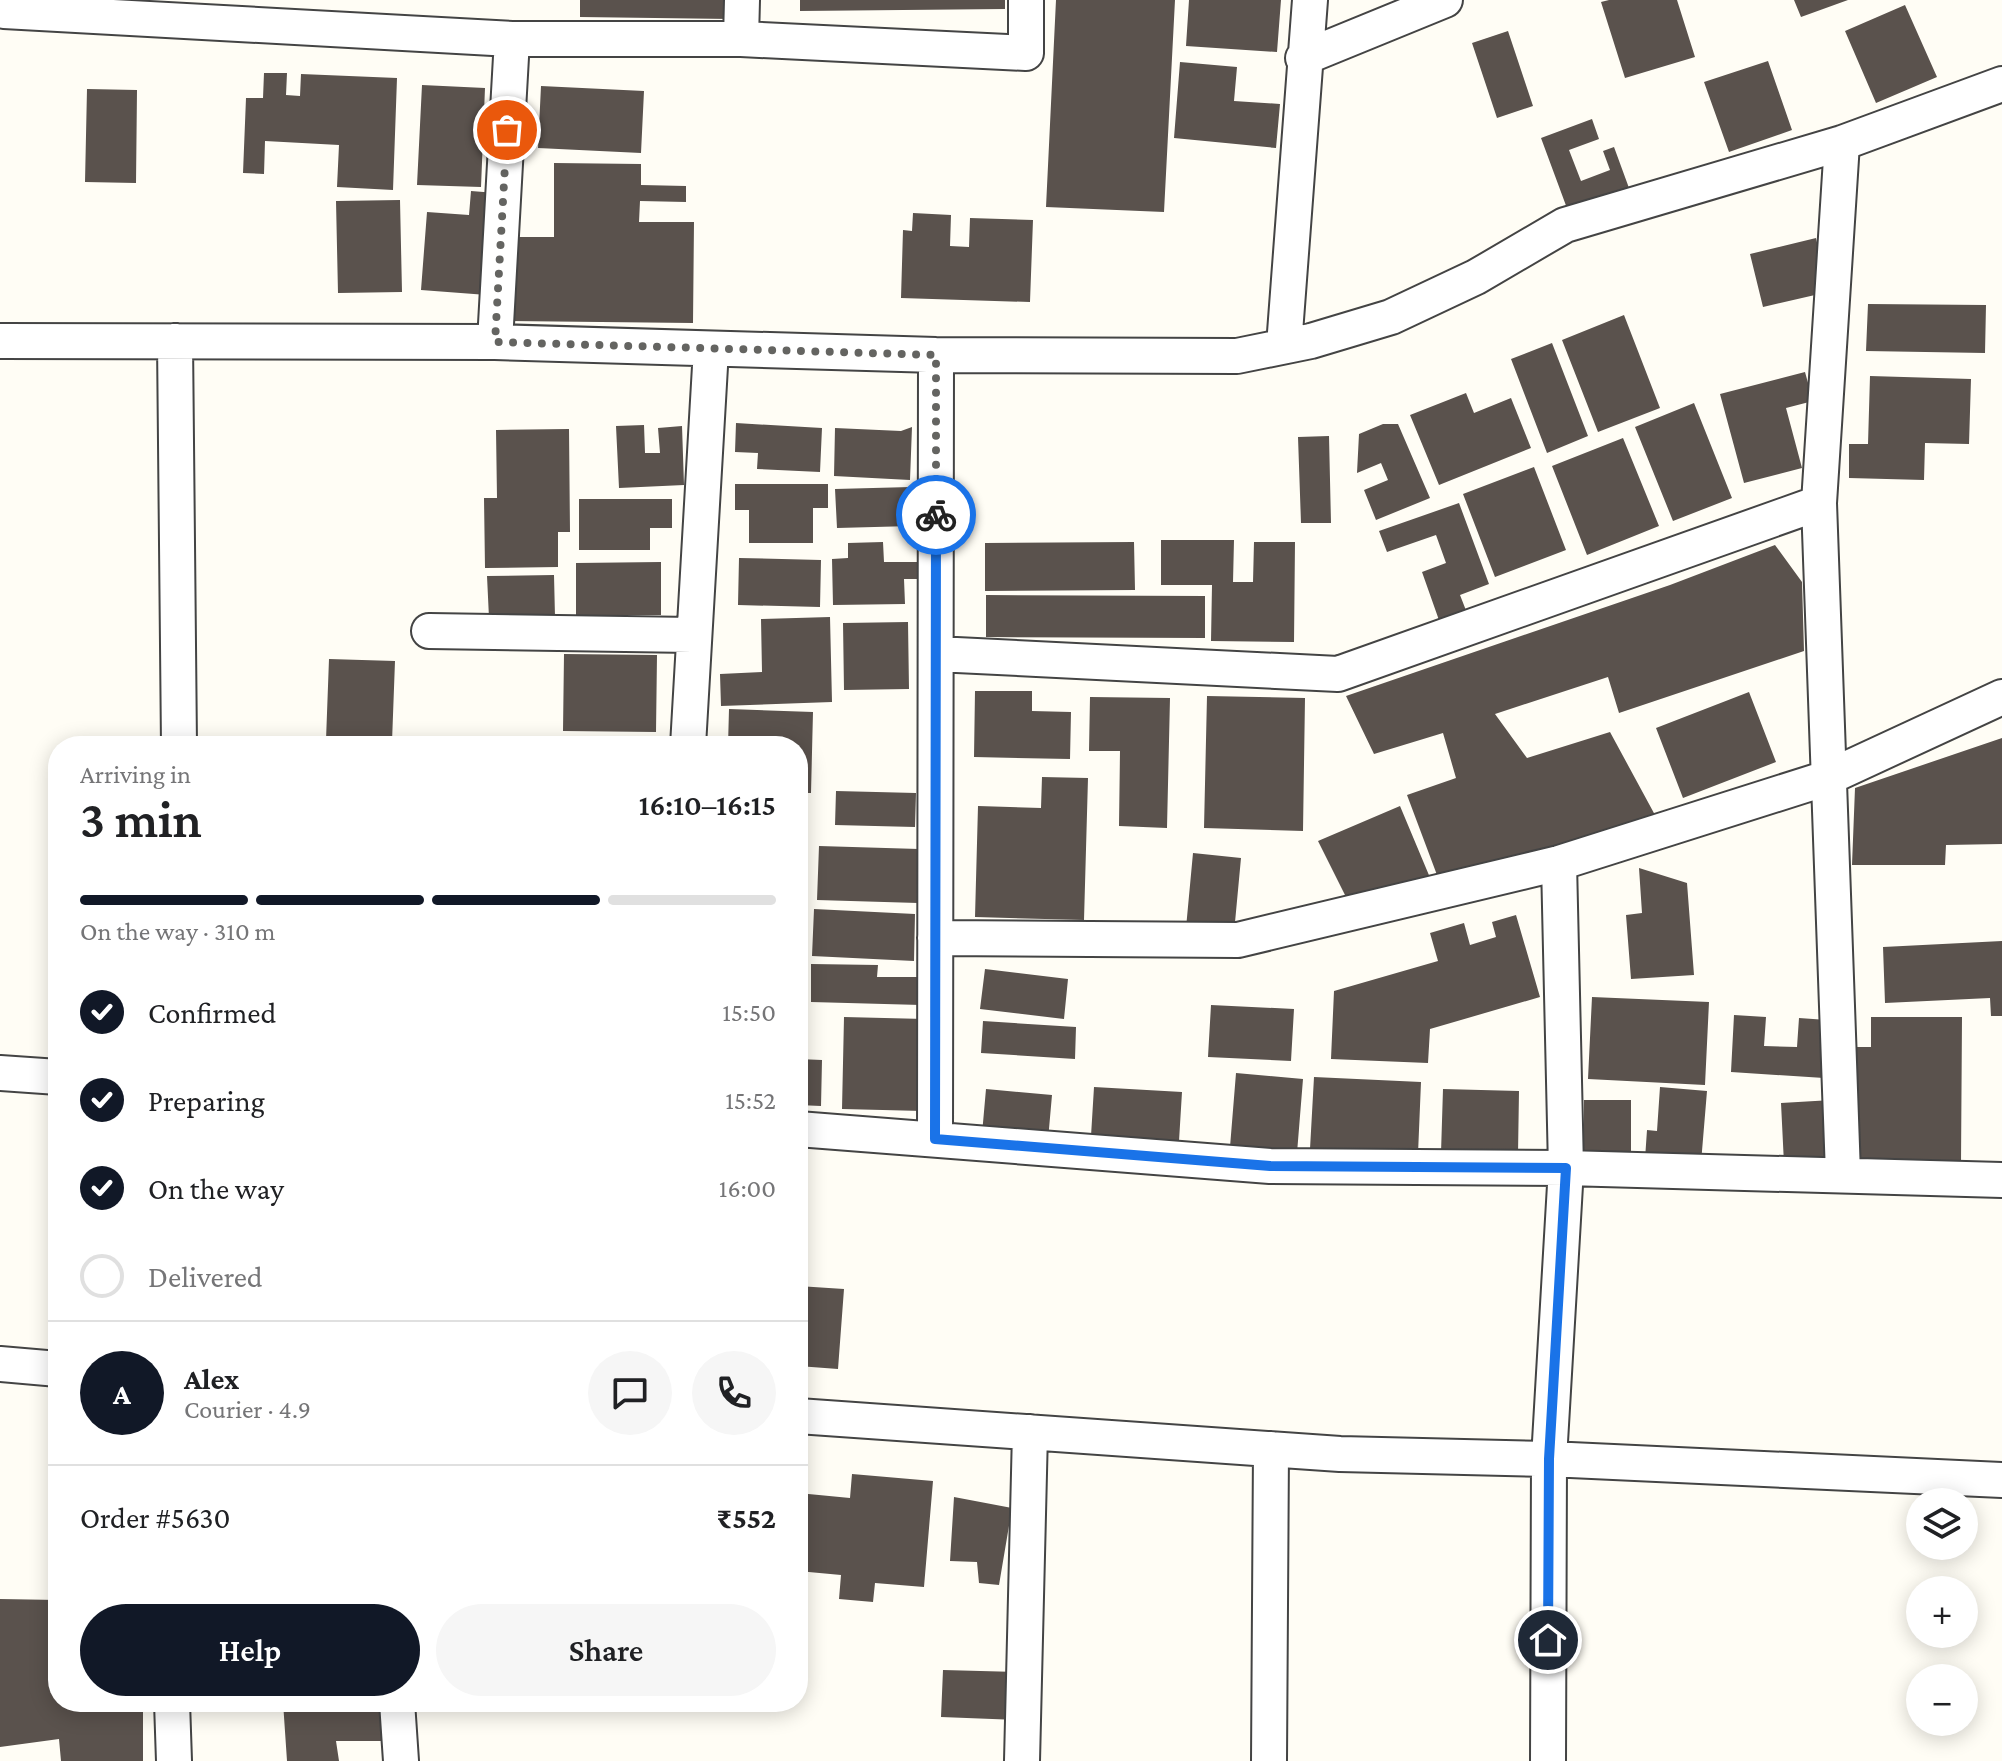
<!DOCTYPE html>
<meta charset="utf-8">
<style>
body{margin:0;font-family:"Crimson Pro",serif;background:#f6f6f6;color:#202124;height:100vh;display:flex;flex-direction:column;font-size:30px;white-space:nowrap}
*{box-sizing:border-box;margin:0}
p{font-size:26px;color:#757577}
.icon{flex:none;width:44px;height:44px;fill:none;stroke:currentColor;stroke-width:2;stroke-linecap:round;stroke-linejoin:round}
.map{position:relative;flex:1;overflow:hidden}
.panel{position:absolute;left:48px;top:736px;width:760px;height:976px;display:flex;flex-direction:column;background:#fff;border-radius:32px;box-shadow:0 4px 20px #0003}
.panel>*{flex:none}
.tools{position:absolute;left:1906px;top:1488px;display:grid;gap:16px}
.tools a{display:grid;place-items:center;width:72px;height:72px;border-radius:50%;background:#fff;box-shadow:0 4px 20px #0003;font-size:40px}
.pin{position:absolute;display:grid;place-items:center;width:68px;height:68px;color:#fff;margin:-34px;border:4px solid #fff;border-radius:50%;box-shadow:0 2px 8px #0007}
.courier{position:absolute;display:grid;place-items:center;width:80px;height:80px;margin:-40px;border:6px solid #1a73e8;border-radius:50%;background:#fff;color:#222;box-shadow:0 2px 10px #0007}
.overview em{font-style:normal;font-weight:600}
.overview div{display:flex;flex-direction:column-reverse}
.overview{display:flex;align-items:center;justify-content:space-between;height:136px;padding:0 32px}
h1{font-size:52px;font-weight:600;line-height:60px}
.bar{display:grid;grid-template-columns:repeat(4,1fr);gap:12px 8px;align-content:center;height:96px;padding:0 32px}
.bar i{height:10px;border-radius:6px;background:#e0e0e0}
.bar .selected{background:#111827}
.bar p{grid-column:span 4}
.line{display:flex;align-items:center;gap:20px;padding:0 32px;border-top:2px solid #e0e0e0}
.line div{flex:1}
.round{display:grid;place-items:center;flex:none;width:84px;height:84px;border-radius:42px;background:#f6f6f6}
ol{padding:0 32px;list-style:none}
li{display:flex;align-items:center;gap:24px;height:88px}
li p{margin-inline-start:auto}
li .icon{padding:8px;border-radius:50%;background:#111827;color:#fff;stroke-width:4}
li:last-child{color:#757577}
li i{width:44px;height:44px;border:4px solid #e0e0e0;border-radius:50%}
.cta{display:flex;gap:16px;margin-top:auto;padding:16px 32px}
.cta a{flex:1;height:92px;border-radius:48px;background:#111827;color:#fff;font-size:32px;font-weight:600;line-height:92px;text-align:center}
.cta a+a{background:#f6f6f6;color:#202124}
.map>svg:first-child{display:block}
.building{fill:#5a524d}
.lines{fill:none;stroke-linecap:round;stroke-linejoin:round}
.street-casing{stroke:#444;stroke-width:38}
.street{stroke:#fff;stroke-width:34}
.done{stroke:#646461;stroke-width:8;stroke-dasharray:0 14.4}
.route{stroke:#1a73e8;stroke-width:10}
</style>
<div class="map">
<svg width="2002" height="1761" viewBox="0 0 2002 1761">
<rect width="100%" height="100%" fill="#fffdf5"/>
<path class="building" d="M580,0H730V19L580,17Z
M800,0H1005V9L800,11Z
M1056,0H1175L1164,212L1046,207Z
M1189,0H1281L1277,52L1186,46Z
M1609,0H1677L1695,57L1625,78L1601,2Z
M1794,0H1848L1801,17Z
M1905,5L1937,77L1876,103L1845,31Z
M1508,31L1533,106L1497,118L1472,43Z
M1768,61L1792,130L1729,152L1704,82Z
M1180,62L1237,67L1234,101L1280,104L1276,148L1174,138Z
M264,73H287L286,95L300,96L301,74L397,78L393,190L337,187L339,145L265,141L264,174L243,173L246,98H263Z
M422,85L485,88L481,187L417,185Z
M541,86L644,91L641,153L538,148Z
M87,89L137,90L136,183L85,182Z
M1592,119L1599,139L1569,150L1581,181L1610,170L1603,151L1614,147L1629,188L1568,211L1541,138Z
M554,163L641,164V185L686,186V202L640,201L639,222H694L693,323L509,321L510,237H554Z
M471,191L496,193L487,295L421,290L427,212L469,215Z
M400,200L402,292L338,293L336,201Z
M913,213L951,215L950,246L969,247L970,218L1033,220L1030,302L901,298L903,230L912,231Z
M1816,238L1828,292L1763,307L1750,254Z
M1868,304L1986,305L1985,353L1866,351Z
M1624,315L1660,408L1598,432L1562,340Z
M1552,343L1588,436L1547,453L1511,359Z
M1805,372L1813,401L1786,408L1802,468L1744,483L1720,394Z
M1870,376L1971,379L1969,444L1925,443L1924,480L1849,478V444H1868Z
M1466,393L1474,413L1511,398L1531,448L1439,485L1410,415Z
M1694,403L1732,498L1673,521L1635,427Z
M736,423L822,428L820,472L757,469L758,453L735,452Z
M1383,424H1398L1430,498L1376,520L1364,490L1388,480L1381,463L1357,473L1359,434Z
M644,425L645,453H660L658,428L682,426L684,485L619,488L616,426Z
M912,427L910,480L834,476L835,428L901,431Z
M569,429L570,532H558V567L485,568L484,498H497L496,430Z
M1329,436L1331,523H1301L1298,437Z
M1623,438L1659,526L1587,555L1552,466Z
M1534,467L1566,550L1495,577L1463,494Z
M735,484H828V508H813V543H749V510H735Z
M911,487L912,526L837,528L835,489Z
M579,499H672V528H650V550H579Z
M1459,503L1489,584L1460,595L1467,613L1440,623L1422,572L1446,563L1436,535L1387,552L1379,531Z
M1161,540H1234L1233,582H1253L1254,542H1295L1294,642L1211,641L1212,585H1161Z
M883,542L884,562H924L925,579H904L905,604L833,605L832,559L848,558V543Z
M1134,542L1135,590L985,591V543Z
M1775,545L1802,582L1804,651L1619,713L1608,677L1495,714L1527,758L1610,732L1655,815L1440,883L1407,795L1456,778L1443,733L1374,754L1346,696L1670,585Z
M739,558L821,560L820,607L738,605Z
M661,562V615H576V563Z
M554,575L555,617L489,618L487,576Z
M986,595L1205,596V638L986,637Z
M830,617L832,702L721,706L720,674L762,672L761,619Z
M908,622L909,689L844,690L843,623Z
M564,654L657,655L656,732L563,731Z
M329,659L395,661L392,742L326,740Z
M975,691H1032V711L1071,712L1070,759L974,757Z
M1749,692L1776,762L1683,798L1656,728Z
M1207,696L1305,698L1303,831L1204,828Z
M1090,697L1170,698L1167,828L1119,826L1120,751H1089Z
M729,709L813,712L811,793H798V746H728Z
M2002,738V844L1946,845L1945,865H1852L1855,788Z
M561,742L633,743V746H561Z
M1042,777L1088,778L1084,920L975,917L978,806L1041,808Z
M836,791L916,793L915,827L835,825Z
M1400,806L1431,880L1351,907L1318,841Z
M819,846L919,849L918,903L817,900Z
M1193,853L1241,858L1234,933L1186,928Z
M1639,868L1687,883L1694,975L1631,979L1626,915L1642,913Z
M814,909L915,914L914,961L812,956Z
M1516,915L1540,997L1430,1029L1428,1063L1331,1059L1334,991L1438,961L1430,933L1464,923L1470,945L1496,937L1492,922Z
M2002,941V1016H1991L1990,998L1885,1003L1883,947Z
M811,964L878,965L877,977H922L921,1005L811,1002Z
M985,969L1068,979L1064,1019L980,1009Z
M1592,997L1709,1002L1705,1085L1588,1079Z
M1211,1005L1294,1009L1291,1061L1208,1057Z
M1734,1015L1766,1017L1764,1046L1797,1047L1799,1018L1827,1020L1824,1078L1731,1072Z
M844,1017L925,1019L923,1111L842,1109Z
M1871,1017H1962L1961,1163L1852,1162L1853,1047H1871Z
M983,1021L1076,1027L1075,1059L981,1053Z
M798,1059L822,1060L821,1106L798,1105Z
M1236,1073L1303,1079L1297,1153L1230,1147Z
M1314,1077L1421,1082L1418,1154L1310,1149Z
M1094,1087L1182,1092L1179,1141L1091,1136Z
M1660,1087L1707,1091L1701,1163L1645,1159L1647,1130L1657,1131Z
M986,1089L1052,1095L1048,1140L982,1134Z
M1443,1089L1519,1091L1518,1154L1441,1153Z
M1584,1100H1631V1153H1584Z
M1832,1100L1835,1161L1784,1164L1781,1103Z
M798,1286L844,1289L838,1369L798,1366Z
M852,1474L933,1481L924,1587L875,1583L873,1602L839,1599L841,1575L798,1571V1493L850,1498Z
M954,1497L1012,1508L999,1585L979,1583L977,1562L950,1561Z
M0,1599L58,1600V1702H143V1761H61L59,1739L0,1747Z
M943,1670L1019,1672L1018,1720L941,1717Z
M283,1702H380L384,1741H336L339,1761H287Z"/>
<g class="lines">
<g class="street-casing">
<path id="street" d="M0,6L4,11L512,39H741L1026,53V0
M741,39L742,0
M1303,58L1445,0
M1842,143L1819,503L1843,1174
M0,341L495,342L936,355L1237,356L1311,341L1391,317L1476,277L1565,225L1842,143L2002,84
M175,341L179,746
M495,342L512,39
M1284,346L1310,0
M429,631L692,635
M936,654L1338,674L1819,503
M688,746L711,349
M935,938L1238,940L1559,863L1827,778L2002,697
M0,1073L58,1077
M798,1129L1270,1166L1566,1168L2002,1180
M935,1139L936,355
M0,1364L58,1369
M798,1416L1340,1454L1549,1459L2002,1480
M172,1702L174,1761
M397,1702L401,1761
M1022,1761L1030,1432
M1269,1761L1271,1449
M1548,1761L1549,1459L1566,1168L1559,863"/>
</g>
<use href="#street" class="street"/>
</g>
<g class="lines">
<path class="done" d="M507,130L495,342L936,355V515"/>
<path class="route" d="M936,515L935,1139L1270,1166L1566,1168L1549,1459L1548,1640"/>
</g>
</svg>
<div class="tools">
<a><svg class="icon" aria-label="layers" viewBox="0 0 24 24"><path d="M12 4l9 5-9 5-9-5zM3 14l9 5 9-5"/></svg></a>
<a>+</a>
<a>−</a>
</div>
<div class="pin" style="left:507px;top:130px;background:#ea580c"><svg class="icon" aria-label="bag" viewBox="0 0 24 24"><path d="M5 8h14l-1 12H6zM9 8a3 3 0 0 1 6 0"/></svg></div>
<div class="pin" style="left:1548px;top:1640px;background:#1f2937"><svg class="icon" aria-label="home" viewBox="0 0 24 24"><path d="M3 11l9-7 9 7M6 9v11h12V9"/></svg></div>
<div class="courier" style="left:936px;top:515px"><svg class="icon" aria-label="bike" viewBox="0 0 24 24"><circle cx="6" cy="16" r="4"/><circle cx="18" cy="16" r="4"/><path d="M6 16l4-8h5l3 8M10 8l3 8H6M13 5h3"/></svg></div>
<section class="panel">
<div class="overview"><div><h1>3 min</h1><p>Arriving in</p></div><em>16:10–16:15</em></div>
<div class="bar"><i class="selected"></i><i class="selected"></i><i class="selected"></i><i></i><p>On the way · 310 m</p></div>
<ol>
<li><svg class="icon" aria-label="check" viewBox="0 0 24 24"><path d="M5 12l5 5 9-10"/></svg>Confirmed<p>15:50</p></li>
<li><svg class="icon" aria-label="check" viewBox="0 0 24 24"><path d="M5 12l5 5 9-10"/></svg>Preparing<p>15:52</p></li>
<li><svg class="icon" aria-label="check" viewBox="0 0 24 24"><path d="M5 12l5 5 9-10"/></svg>On the way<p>16:00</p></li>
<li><i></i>Delivered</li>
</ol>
<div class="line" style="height:144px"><b class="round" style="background:#111827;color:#fff">A</b><div><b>Alex</b><p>Courier · 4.9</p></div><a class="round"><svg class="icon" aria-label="chat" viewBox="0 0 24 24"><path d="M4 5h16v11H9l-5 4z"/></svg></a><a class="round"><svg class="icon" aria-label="phone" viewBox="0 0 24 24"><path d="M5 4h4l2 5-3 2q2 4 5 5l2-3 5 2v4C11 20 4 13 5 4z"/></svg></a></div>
<div class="line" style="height:104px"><div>Order #5630</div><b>₹552</b></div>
<div class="cta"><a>Help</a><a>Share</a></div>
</section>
</div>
